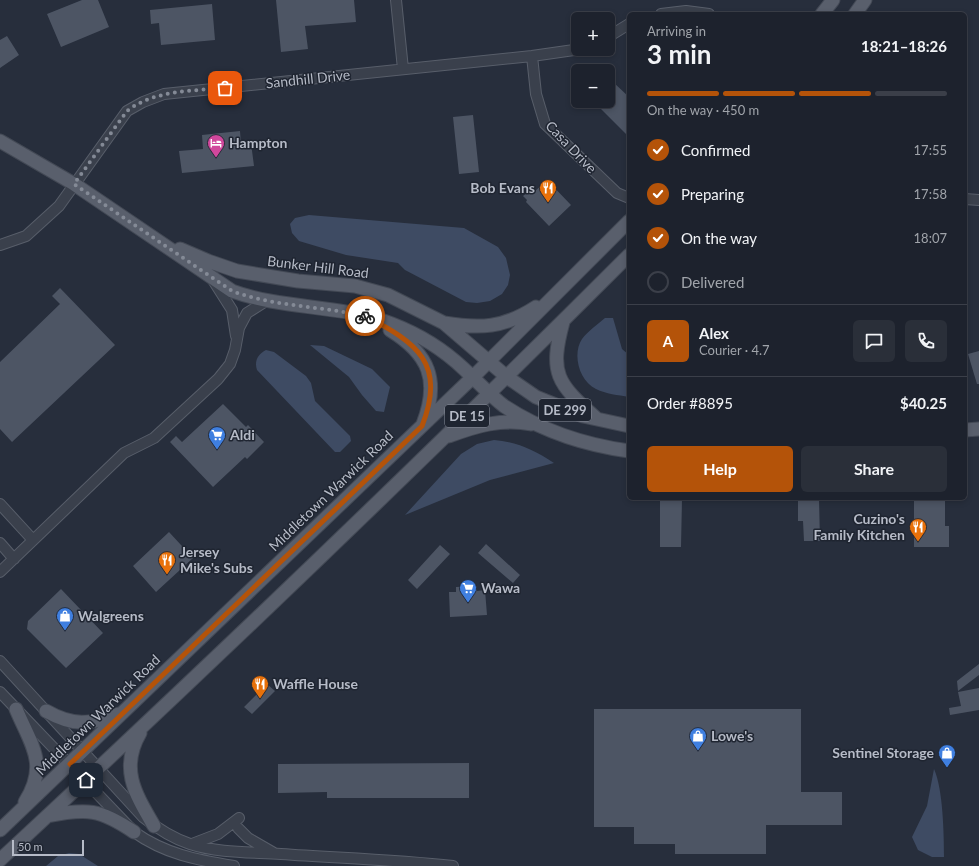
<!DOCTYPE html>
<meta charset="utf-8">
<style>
body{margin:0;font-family:Lato,sans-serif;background:#2a2f39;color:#f1f3f6;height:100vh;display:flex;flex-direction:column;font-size:15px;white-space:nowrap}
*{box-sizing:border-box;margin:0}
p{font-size:13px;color:#a0a4aa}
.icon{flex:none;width:22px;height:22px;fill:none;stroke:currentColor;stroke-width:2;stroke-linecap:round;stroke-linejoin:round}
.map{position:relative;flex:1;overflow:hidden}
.drawer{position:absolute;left:627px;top:12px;width:340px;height:488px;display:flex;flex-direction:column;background:#1d222d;border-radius:6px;box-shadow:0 2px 6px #0003,0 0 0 1px #3b3f49}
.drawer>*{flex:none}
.fabs{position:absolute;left:571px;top:12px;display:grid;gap:8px}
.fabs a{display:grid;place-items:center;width:44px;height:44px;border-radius:6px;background:#1d222d;box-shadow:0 2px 6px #0003,0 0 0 1px #3b3f49;font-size:20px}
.scale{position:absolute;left:12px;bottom:10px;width:72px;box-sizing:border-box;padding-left:4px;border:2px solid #b6bbc7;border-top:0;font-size:11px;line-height:14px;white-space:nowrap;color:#b6bbc7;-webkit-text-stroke:3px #1f2531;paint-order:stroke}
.pin{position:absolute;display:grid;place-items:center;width:34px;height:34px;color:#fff;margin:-17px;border-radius:8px;box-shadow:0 2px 6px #0006}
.courier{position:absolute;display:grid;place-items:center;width:40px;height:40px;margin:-20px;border:3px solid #b45309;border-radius:50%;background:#fff;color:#222;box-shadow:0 1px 5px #0007}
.head em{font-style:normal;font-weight:700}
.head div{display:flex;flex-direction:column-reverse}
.head{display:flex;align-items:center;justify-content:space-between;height:68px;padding:0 20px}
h1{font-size:26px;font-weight:700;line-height:30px}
.bar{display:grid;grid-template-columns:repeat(4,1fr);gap:6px 4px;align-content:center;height:48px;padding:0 20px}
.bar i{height:5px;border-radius:3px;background:#3b3f49}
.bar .selected{background:#b45309}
.bar p{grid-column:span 4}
.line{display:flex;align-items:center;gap:10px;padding:0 20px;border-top:1px solid #3b3f49}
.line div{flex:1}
.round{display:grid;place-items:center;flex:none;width:42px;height:42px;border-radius:6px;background:#2a2f39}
ol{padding:0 20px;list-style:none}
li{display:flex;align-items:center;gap:12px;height:44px}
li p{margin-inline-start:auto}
li .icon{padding:4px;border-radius:50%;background:#b45309;color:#fff;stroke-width:4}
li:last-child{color:#a0a4aa}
li i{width:22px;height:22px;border:2px solid #3b3f49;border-radius:50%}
.action{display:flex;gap:8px;margin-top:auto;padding:8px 20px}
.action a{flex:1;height:46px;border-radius:6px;background:#b45309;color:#fff;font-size:16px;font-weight:700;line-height:46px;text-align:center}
.action a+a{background:#2a2f39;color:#f1f3f6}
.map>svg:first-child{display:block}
.water{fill:#3e4b63}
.building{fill:#4d5564}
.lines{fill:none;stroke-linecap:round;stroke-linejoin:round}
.minor-casing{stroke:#585e6a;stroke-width:12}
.major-casing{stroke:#434955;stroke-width:15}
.minor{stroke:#3a404c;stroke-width:10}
.major{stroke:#595f6c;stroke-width:13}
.done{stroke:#848a96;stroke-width:4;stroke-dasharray:0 7.2}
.route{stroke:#b45309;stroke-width:5}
.labels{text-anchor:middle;stroke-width:3;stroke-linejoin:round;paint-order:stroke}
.shield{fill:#1f2531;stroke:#898e9a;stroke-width:1}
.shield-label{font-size:13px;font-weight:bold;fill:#b6bbc7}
.street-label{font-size:14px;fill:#b6bbc7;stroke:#1f2531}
.poi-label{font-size:14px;font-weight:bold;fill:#b6bbc7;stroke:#1f2531;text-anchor:start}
</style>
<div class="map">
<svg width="979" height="866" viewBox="0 0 979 866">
<rect width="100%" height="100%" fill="#272e3c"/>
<path class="water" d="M309,215L464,228L498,247L506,258L510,275L508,285L502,294L490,301L477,303L466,302L405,270L398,263L346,255L299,241L292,233L290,224L295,218Z
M605,318H613L622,349L629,355V397C618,395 606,394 596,389C579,381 572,354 582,339C588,331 598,324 605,318Z
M310,345L324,346L372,369L390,387L384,412L376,411L362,395L349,377Z
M266,350L274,352L306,376L311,383L315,401L350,436L351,441L340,452H335L257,370C254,361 258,354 266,350Z
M494,440C517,442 534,450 554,463L490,480L405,515L461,454L477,444Z
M934,769C943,789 944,833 944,857H932L918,850L912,837L927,806Z
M69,853L79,854L98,866H46L58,856Z"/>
<path class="building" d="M82,0H98L109,27L61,47L47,14Z
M276,0H354L356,22L305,26L308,49L281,52Z
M212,4L215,40L161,45L159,23L151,24L150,10Z
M7,36L19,55L0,68V40Z
M613,82L629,97V137L593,101H608V87Z
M473,115L479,172L459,174L453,117Z
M240,131L241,144L251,143L254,166L182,173L179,151L203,149L202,135Z
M547,180L571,205L549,226L526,202L527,200L523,196L530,190L533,193Z
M60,288L115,345L12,442L0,429V362L60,304L52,296Z
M979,351V384H977L968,354Z
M223,404L246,427L248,425L264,442L247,459L245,457L213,487L170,442L176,436L182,442Z
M802,498H819L820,541H804L803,521H798V501H802Z
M914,498H945V526H949V547H914Z
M660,499H682L681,547H660Z
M169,532L193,558L156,592L133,566Z
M486,544L520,575L513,583L478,553Z
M440,545L450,554L417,589L408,580Z
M477,586V591L485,590L487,615L450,617L449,592H456V587Z
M61,589L103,633L66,668L27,629L28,621Z
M979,664V675L958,691L957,681Z
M267,684L275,691L252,714L244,707Z
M979,688V710L950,715L949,708L961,706L958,692Z
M594,709H801V792H842V825H766V854H675V844H634V827H594Z
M469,763V798H327V792L278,793V764Z"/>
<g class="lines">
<g class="minor-casing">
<path id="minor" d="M396,0L403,69
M661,14L686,11L709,14
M608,37L629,24
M532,56L536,94L545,124L617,193L629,198
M965,199L979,200
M0,245L26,236L59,206L127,111L143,102L164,94L532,56L581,49
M213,280L232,310L236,336
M0,504L33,540
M0,543L14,559
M0,572L124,453L154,438L218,379L230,364L235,350L239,328L247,313L266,301
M0,661L143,817C158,829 172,838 190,844C218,853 251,852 281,854C338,858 396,860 453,866
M0,692L134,832C165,854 197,860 234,866
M238,828L248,838L274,853
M192,844L218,834L239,818"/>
</g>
<g class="major-casing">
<path id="major" d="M822,14L833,0
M855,14L865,0
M0,141L74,184L232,291C284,310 340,304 392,324C418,334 444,350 464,369C477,381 490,395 504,406C542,431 585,445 629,451
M180,249L208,261L237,271L298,281L355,286L388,295L444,323L507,377L536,397L583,416L629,426
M563,322C549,374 557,383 596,418
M444,323C480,329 504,328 536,307
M390,330C429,354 440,380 423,424
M965,430L979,429
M449,436C476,426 502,418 531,424
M16,709C31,745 49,764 25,802
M46,711C74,727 89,724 119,714
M140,733C119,769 136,795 154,826
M47,816C87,808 100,809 134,832
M0,830L473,377L629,221
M0,860C213,662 423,461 629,255"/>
</g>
<use href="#minor" class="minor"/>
<use href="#major" class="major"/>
</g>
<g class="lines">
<path class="done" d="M225,88C192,91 154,90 127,111L74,184L232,291C275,307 321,306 365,316"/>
<path class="route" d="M86,780L70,764L422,426C446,364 418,343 365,316"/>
</g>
<defs>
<g id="hotel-pin" transform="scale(0.9)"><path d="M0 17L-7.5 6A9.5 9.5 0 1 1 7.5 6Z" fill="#d1479c" stroke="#1f2531"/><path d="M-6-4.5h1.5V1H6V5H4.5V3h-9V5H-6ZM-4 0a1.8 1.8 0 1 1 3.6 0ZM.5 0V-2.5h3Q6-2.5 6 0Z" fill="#fff"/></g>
<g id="restaurant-pin" transform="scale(0.9)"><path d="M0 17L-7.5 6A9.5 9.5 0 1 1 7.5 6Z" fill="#e8710a" stroke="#1f2531"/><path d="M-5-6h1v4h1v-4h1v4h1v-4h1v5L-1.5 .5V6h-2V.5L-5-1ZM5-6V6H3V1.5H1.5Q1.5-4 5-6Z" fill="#fff"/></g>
<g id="supermarket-pin" transform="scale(0.9)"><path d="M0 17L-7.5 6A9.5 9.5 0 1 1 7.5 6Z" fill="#3f7fe0" stroke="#1f2531"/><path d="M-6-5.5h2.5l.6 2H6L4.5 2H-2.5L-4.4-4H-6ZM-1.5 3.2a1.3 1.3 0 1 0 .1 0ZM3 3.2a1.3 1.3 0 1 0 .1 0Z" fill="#fff"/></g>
<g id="shop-pin" transform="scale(0.9)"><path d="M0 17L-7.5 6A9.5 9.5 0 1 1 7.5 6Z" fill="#3f7fe0" stroke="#1f2531"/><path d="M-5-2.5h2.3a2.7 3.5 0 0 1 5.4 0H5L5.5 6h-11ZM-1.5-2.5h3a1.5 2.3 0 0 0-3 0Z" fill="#fff"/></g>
</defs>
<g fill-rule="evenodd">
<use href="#hotel-pin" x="216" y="143"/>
<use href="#restaurant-pin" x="548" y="188"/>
<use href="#supermarket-pin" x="217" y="435"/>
<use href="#restaurant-pin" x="918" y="527"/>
<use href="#restaurant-pin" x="167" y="560"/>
<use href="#supermarket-pin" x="468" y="588"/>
<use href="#shop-pin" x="65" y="616"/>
<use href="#restaurant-pin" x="260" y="684"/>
<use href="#shop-pin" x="698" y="736"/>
<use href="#shop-pin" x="947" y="753"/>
</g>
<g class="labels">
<g class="shield">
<rect x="539" y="399" width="52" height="22" rx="3"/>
<rect x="445" y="405" width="44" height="22" rx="3"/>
</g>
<g class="shield-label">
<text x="565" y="415">DE 299</text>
<text x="467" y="421">DE 15</text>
</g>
<g class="street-label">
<text transform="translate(308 79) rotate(-6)" y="5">Sandhill Drive</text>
<text transform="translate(571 147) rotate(46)" y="5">Casa Drive</text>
<text transform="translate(318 267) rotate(7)" y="5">Bunker Hill Road</text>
<text transform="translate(331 491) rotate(-44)" y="5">Middletown Warwick Road</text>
<text transform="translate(98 715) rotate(-44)" y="5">Middletown Warwick Road</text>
</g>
<g class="poi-label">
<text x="229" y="148">Hampton</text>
<text x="535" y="193" text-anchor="end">Bob Evans</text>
<text x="230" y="440">Aldi</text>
<text x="905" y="524" text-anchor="end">Cuzino's<tspan x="905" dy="16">Family Kitchen</tspan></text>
<text x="180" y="557">Jersey<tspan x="180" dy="16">Mike's Subs</tspan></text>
<text x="481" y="593">Wawa</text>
<text x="78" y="621">Walgreens</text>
<text x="273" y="689">Waffle House</text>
<text x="711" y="741">Lowe's</text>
<text x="934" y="758" text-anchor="end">Sentinel Storage</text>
</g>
</g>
</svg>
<div class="fabs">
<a>+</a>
<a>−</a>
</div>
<div class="scale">50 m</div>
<div class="pin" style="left:225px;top:88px;background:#ea580c"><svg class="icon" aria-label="bag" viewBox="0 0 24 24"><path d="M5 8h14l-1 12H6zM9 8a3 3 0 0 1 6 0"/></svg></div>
<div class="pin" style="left:86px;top:780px;background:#1f2937"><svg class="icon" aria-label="home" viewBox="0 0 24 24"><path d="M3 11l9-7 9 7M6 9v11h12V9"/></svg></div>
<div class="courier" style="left:365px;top:316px"><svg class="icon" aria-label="bike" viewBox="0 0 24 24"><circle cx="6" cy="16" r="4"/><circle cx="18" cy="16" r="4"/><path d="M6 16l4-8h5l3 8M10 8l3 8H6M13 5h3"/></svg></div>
<section class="drawer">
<div class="head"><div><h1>3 min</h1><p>Arriving in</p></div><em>18:21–18:26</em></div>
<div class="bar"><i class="selected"></i><i class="selected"></i><i class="selected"></i><i></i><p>On the way · 450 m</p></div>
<ol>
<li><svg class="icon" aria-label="check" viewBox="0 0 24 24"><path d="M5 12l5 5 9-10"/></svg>Confirmed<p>17:55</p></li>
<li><svg class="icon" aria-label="check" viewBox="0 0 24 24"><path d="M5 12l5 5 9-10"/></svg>Preparing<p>17:58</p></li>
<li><svg class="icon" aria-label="check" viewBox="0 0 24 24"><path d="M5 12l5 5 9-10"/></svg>On the way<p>18:07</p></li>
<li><i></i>Delivered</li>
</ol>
<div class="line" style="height:72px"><b class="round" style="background:#b45309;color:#fff">A</b><div><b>Alex</b><p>Courier · 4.7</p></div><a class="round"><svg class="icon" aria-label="chat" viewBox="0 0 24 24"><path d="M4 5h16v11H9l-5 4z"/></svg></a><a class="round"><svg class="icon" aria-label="phone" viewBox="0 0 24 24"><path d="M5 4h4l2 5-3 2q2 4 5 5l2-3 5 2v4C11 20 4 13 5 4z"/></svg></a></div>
<div class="line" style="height:52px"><div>Order #8895</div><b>$40.25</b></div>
<div class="action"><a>Help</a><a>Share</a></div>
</section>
</div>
